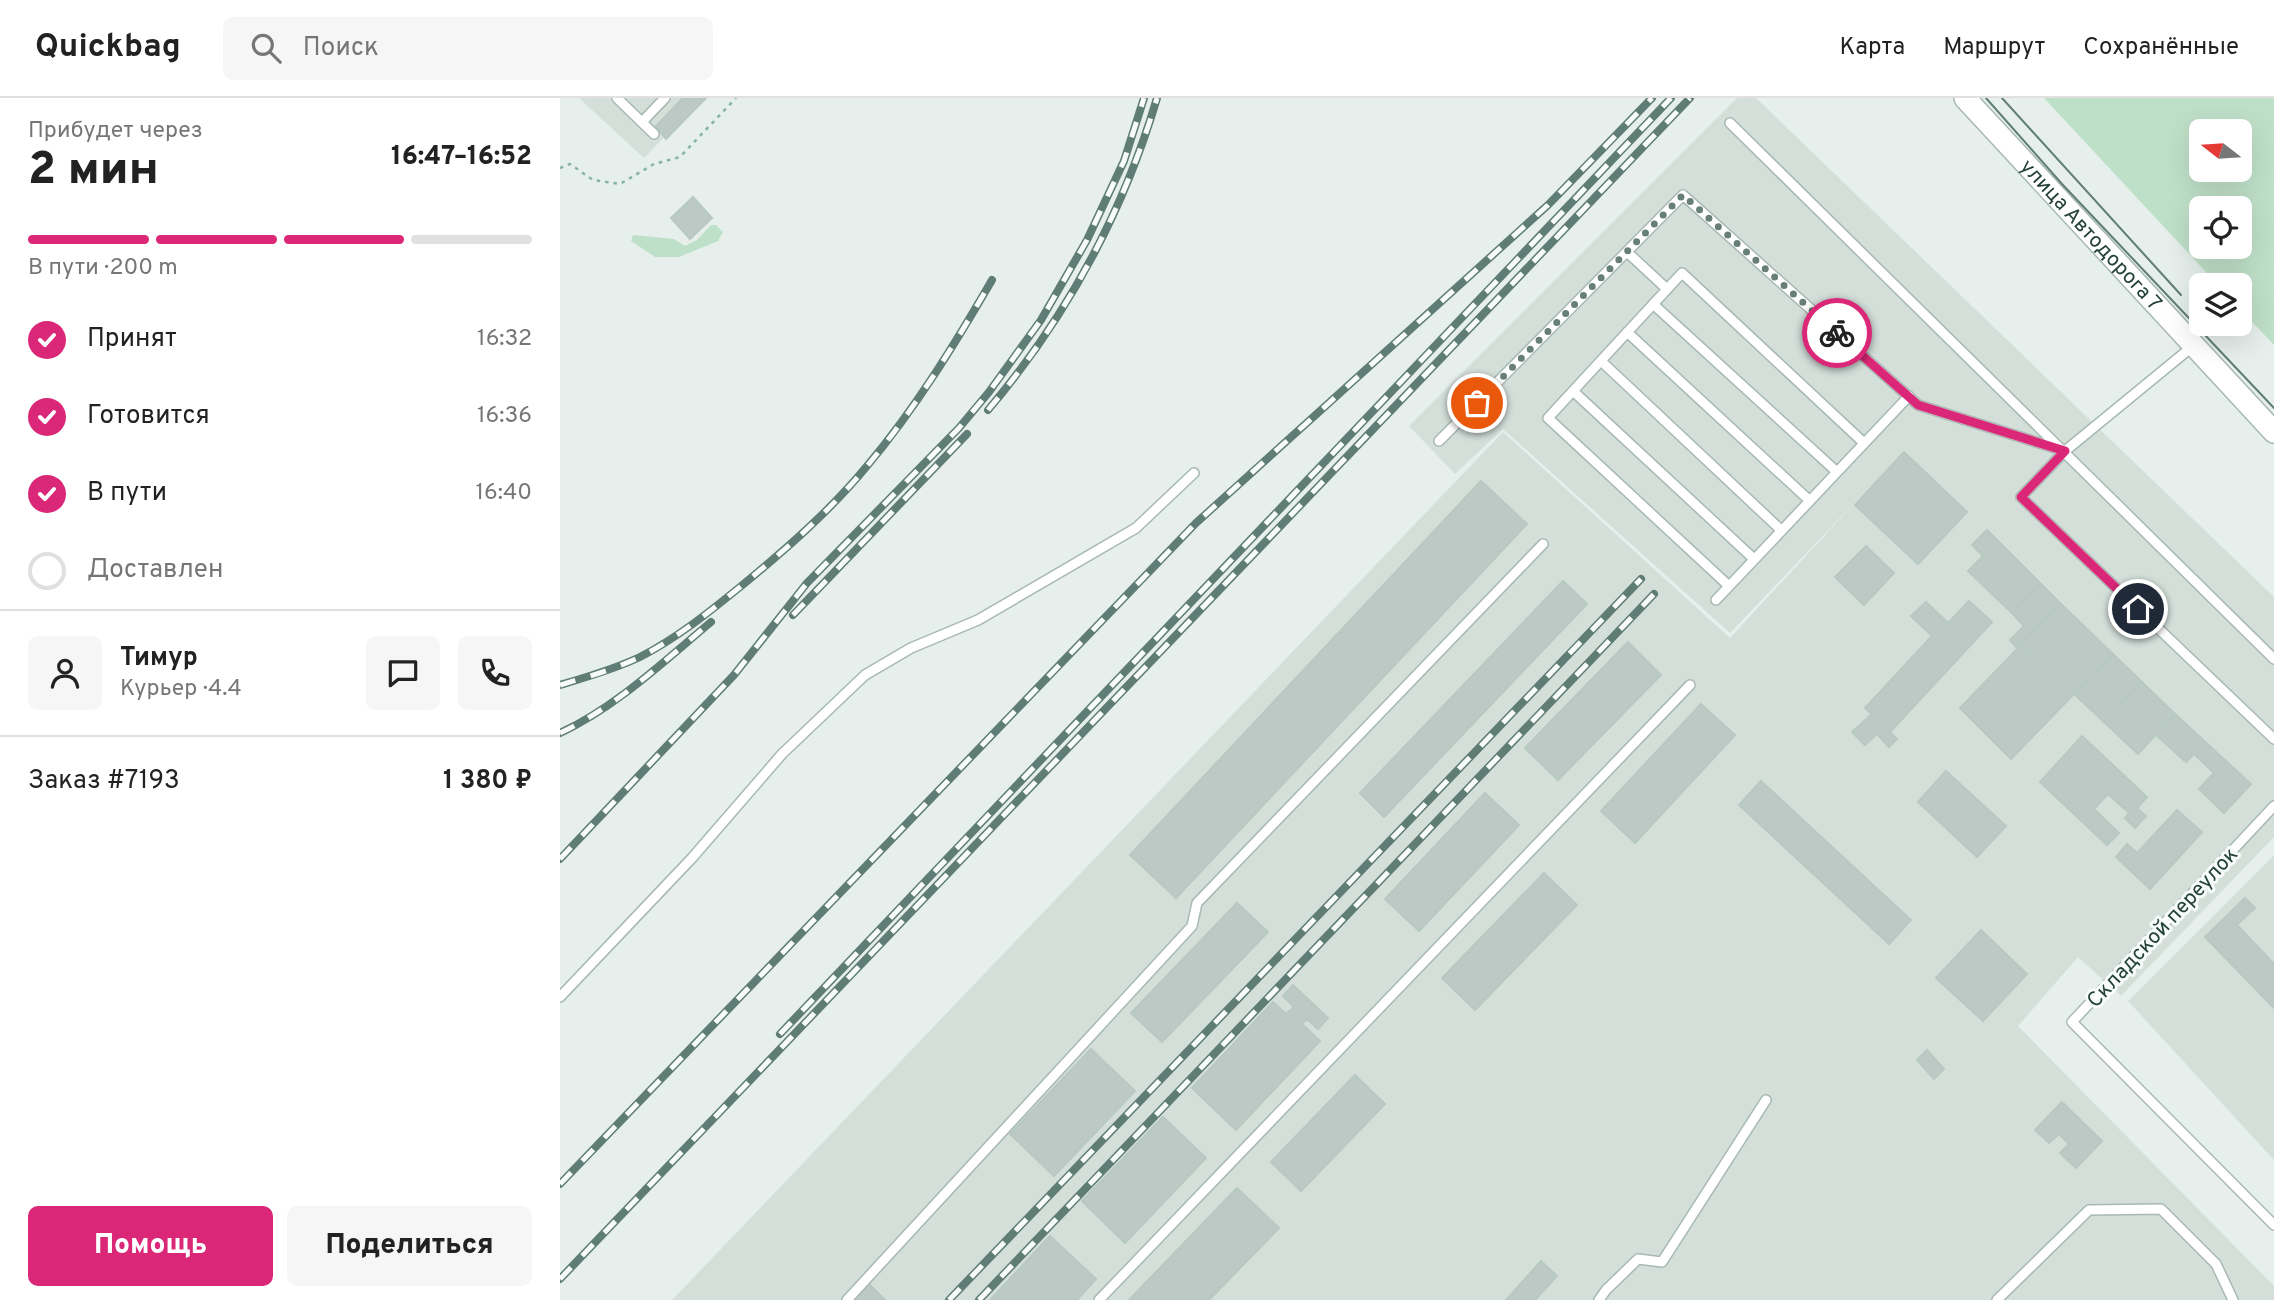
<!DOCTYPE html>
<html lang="ru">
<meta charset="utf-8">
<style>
body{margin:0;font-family:Overpass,sans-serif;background:#f6f6f6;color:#222;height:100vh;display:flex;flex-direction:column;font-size:26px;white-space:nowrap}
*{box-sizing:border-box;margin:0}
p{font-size:23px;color:#767676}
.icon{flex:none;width:38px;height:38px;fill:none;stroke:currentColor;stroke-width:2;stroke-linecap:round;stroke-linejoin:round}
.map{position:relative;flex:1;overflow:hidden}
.side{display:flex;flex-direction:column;background:#fff;width:560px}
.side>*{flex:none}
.needle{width:46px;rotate:287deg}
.buttons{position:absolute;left:1629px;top:21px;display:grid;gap:14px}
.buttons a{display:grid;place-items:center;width:63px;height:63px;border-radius:10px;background:#fff;box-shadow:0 7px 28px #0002;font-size:35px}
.pin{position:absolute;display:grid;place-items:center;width:60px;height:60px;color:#fff;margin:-30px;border:4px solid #fff;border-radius:50%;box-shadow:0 2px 7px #0007}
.courier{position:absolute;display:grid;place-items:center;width:70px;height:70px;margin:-35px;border:5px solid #db2777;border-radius:50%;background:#fff;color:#222;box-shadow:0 2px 9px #0007}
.headline em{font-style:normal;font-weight:800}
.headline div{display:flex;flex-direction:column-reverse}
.headline{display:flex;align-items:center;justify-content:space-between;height:119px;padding:0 28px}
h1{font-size:46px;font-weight:800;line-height:52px}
.bar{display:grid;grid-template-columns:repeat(4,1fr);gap:10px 7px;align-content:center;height:84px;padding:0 28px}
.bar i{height:9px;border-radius:5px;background:#e0e0e0}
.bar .selected{background:#db2777}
.bar p{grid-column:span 4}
.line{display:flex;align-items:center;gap:18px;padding:0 28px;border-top:2px solid #e0e0e0}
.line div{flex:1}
.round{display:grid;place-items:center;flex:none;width:74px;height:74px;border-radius:10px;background:#f6f6f6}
ol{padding:0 28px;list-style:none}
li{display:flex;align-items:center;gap:21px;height:77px}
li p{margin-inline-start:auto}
li .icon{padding:7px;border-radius:50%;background:#db2777;color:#fff;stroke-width:4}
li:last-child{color:#767676}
li i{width:38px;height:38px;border:4px solid #e0e0e0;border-radius:50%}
.action{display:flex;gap:14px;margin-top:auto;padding:14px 28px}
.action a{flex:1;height:80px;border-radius:10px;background:#db2777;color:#fff;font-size:28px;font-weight:800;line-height:80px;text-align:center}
.action a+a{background:#f6f6f6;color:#222}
header{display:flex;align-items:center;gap:42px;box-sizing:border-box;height:98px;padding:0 35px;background:#fff;border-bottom:2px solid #e0e0e0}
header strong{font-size:33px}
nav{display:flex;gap:38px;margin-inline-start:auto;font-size:24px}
.search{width:490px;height:63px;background:#f6f6f6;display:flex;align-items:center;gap:18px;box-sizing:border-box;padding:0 24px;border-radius:10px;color:#767676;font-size:26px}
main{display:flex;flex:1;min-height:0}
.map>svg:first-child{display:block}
.built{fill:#d4dfda}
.green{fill:#bfe0c8;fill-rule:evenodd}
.building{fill:#bbcac4;stroke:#b8c9c2;stroke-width:2}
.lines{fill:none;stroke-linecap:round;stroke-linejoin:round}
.service-casing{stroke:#a8b8b2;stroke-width:12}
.tertiary-casing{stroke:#a8b8b2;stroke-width:24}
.path{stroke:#86b3a5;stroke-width:2.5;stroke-dasharray:3.5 5;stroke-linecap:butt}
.service{stroke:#fff;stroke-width:9}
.tertiary{stroke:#fff;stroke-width:21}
.tram{stroke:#5f7d75;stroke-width:2}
.rail-casing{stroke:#5f7d75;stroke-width:8}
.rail{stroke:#f7fbf9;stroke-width:5;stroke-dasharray:16;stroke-linecap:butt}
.done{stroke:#687f78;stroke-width:7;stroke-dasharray:0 12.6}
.route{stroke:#db2777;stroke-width:9}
.labels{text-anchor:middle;stroke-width:6;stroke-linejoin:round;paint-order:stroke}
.street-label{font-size:21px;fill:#24423a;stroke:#f7fbf9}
</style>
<header>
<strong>Quickbag</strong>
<div class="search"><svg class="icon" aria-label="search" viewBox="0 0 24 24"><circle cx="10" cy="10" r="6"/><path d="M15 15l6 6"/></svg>Поиск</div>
<nav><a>Карта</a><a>Маршрут</a><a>Сохранённые</a></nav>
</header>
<main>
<section class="side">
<div class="headline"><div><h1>2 мин</h1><p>Прибудет через</p></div><em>16:47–16:52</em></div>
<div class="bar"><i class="selected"></i><i class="selected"></i><i class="selected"></i><i></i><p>В пути · 200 m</p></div>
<ol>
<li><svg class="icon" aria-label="check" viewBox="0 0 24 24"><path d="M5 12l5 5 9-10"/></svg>Принят<p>16:32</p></li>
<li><svg class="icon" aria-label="check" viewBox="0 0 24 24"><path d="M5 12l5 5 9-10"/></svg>Готовится<p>16:36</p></li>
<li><svg class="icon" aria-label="check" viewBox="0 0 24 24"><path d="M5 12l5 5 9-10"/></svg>В пути<p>16:40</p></li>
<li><i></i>Доставлен</li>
</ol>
<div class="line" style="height:126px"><a class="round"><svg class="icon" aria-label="person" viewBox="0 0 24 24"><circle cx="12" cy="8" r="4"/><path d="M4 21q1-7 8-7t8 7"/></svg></a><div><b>Тимур</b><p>Курьер · 4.4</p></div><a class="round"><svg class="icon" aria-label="chat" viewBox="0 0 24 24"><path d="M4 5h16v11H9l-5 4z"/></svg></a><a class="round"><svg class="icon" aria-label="phone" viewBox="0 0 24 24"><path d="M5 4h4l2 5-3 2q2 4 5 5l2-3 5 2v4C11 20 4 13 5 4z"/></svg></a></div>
<div class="line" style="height:91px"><div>Заказ #7193</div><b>1 380 ₽</b></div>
<div class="action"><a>Помощь</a><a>Поделиться</a></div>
</section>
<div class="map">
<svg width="1714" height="1202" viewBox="0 0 1714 1202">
<rect width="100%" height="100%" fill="#e6efeb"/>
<path class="built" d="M19,0H142L84,60Z
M1177,0H1196L1714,499V739L1561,898L1518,859L1458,928L1714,1188V1202H112L943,334L1170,540L1303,396L1170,535L943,331L895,376L849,328Z
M1714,757V1062L1568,903Z"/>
<path class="green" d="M1484,0H1714V247L1680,211V187H1658ZM1642,33H1680V72H1642ZM1642,110H1680V149H1642Z
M151,127H156L163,134L158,143L119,159H95L71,143L73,137L114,141L125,148L137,142Z"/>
<path class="building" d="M123,0H146L106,41L96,28Z
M133,99L152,120L130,141L111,120Z
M1344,354L1407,414L1358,466L1295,407Z
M921,383L967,426L616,800L570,757Z
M1427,432L1481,486L1452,515L1408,473L1423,458L1412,447Z
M1306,448L1334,475L1304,507L1275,479Z
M1003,483L1027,506L824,719L800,695Z
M1481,486L1501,506L1457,550L1450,542L1464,528L1452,515Z
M1409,503L1432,524L1330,634L1337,641L1329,649L1317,636L1305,647L1292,634L1312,616L1305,610L1372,538L1351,518L1366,504L1388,525Z
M1501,506L1553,556L1514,596L1462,546Z
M1068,544L1101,577L998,682L965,650Z
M1462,546L1514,596L1451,661L1400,610Z
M1553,556L1582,584L1544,624L1514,596Z
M1582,584L1615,616L1578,656L1544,624Z
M1141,606L1175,637L1075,745L1041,713Z
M1615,616L1691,686L1664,715L1639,691L1654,675L1634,656L1626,664L1596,637Z
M1522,638L1587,699L1577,710L1586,718L1575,730L1565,720L1569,715L1548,696L1534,711L1559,735L1547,747L1480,684Z
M1386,673L1446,728L1417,759L1358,704Z
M1201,683L1351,822L1329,846L1179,707Z
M925,695L959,727L859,833L825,801Z
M1617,712L1642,734L1590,791L1556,759L1567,746L1577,755Z
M984,775L1017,807L915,912L882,880Z
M1685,800L1695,810L1677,827L1714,866V910L1645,839Z
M677,805L708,834L602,944L571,915Z
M1421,832L1467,876L1423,923L1376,880Z
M733,887L768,920L758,931L747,921L742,926L760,943L676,1032L632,990L713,904L726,916L734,909L723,898Z
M531,951L575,993L494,1078L450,1036Z
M1367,952L1384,971L1374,981L1357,962Z
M795,977L825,1006L741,1093L711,1064Z
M1502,1004L1542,1043L1516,1070L1500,1055L1509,1046L1499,1036L1489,1045L1475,1032Z
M603,1019L646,1060L565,1145L522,1103Z
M677,1090L719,1130L649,1202H569Z
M490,1138L536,1181L517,1202H430Z
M981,1163L997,1178L975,1202H946Z
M307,1184L325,1202H290Z"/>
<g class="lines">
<g class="service-casing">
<path id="service" d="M57,0L94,36
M82,24L105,0
M1170,25L1714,561
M1067,154L1107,191
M1093,206L1277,374
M1067,234L1250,403
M1633,248L1505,353L1461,399L1714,641
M1041,263L1221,432
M1013,293L1194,461
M879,343L1123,97L1358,307L1505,353
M1169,488L988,320L1122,175L1304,345
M1156,502L1349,298
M1714,708L1512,924L1714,1127
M0,899L132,760L222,656L305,577L351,550L418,522L576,430L634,375
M287,1202L632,828L637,805L983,446
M539,1202L1130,587
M1039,1202L1046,1192L1078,1161L1102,1164L1206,1002
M1437,1202L1529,1112L1601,1111L1656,1166L1673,1202"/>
</g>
<g class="tertiary-casing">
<g id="tertiary">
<path id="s1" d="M1405,0L1714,334"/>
</g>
</g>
<path class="path" d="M0,70L10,66L33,82L60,86L94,66L120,59L176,0"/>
<use href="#service" class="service"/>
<use href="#tertiary" class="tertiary"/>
<path class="tram" d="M1426,0L1502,86L1714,310
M1442,0L1621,197"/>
<g class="rail-casing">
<path id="rail" d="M428,312C506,220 563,115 597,0
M233,517L407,336
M0,587C27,579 55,571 80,559C117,540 148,515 180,489C225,452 270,413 307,368C355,311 395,246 432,182
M0,635C56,609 103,564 151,524
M0,761L174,577L247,485L399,330L429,294L481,222L527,142L564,63L584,0
M220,936L1111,0
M0,1086L636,425L988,107L1092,0
M0,1181L1130,0
M389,1202L1081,481
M419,1202L1094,496"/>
</g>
<use href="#rail" class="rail"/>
</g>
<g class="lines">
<path class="done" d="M917,305L1123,97L1277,235"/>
<path class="route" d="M1277,235L1358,307L1505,353L1461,399L1578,511"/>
</g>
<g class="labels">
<g class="street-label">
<text dy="7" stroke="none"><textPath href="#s1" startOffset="186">улица Автодорога 7</textPath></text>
<text transform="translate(1602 829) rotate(-47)" y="7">Складской переулок</text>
</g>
</g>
</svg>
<div class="buttons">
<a><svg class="needle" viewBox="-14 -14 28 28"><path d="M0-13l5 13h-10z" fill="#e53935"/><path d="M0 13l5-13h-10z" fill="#767676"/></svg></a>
<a><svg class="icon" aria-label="locate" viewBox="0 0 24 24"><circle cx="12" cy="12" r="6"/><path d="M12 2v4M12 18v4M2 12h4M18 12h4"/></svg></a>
<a><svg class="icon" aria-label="layers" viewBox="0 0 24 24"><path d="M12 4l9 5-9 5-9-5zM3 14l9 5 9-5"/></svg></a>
</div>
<div class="pin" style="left:917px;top:305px;background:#ea580c"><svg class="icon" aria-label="bag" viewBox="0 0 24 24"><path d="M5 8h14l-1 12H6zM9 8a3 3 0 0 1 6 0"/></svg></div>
<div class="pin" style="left:1578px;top:511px;background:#1f2937"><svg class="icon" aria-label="home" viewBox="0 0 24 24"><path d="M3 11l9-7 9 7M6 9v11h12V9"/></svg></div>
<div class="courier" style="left:1277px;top:235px"><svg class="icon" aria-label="bike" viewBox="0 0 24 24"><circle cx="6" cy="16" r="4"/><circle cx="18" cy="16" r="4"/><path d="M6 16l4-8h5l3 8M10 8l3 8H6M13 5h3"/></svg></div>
</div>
</main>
